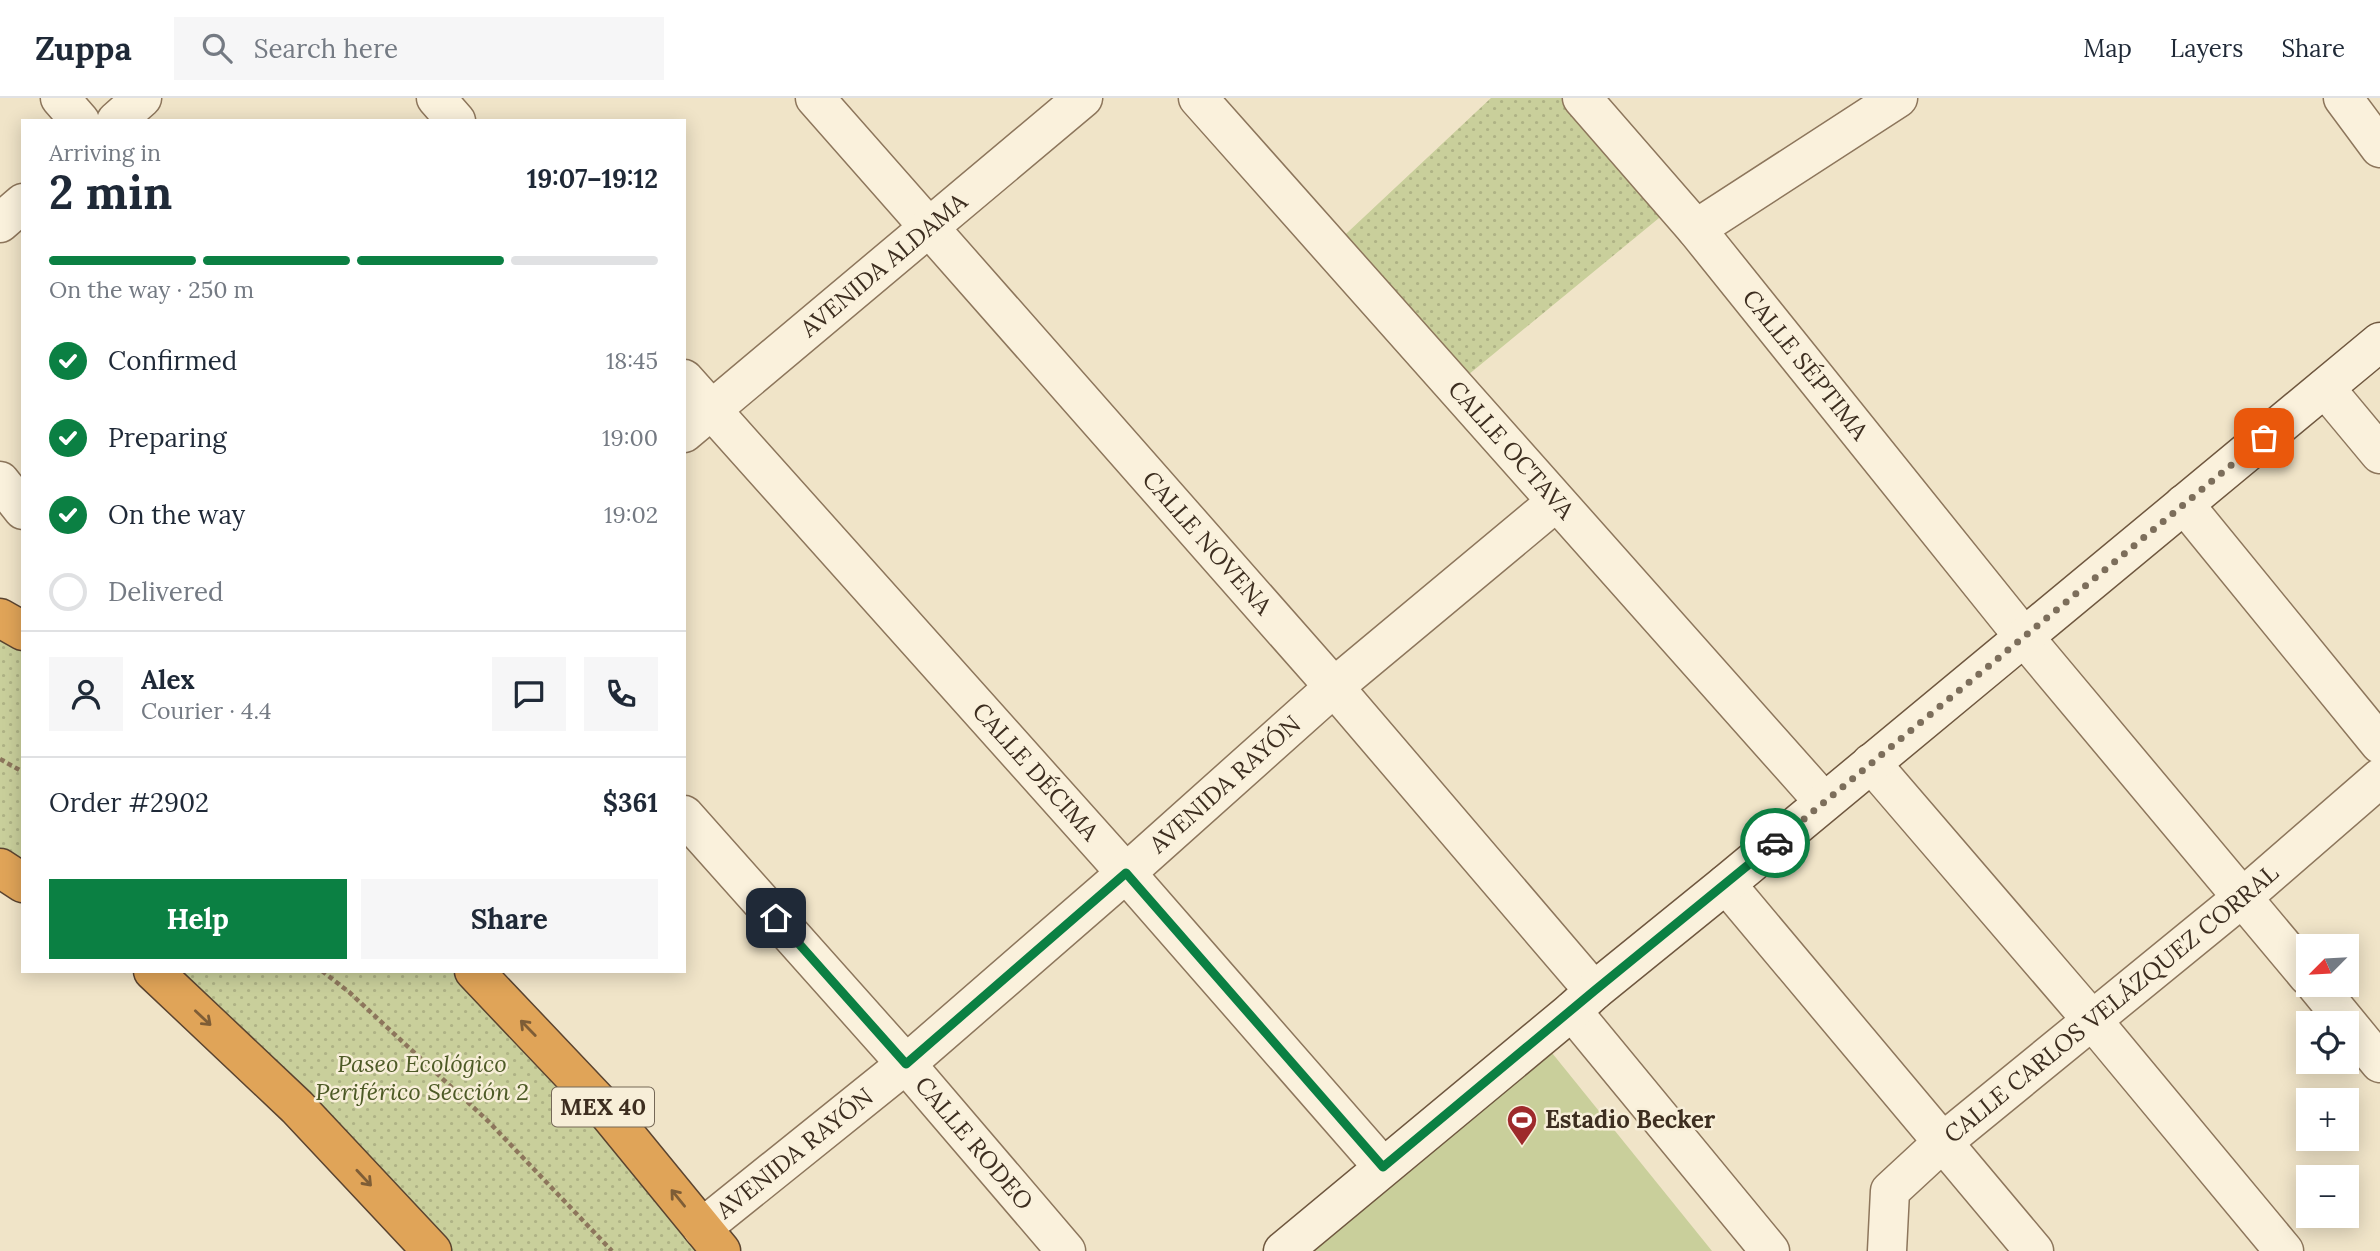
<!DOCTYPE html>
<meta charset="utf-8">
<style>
body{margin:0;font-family:Lora,serif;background:#f6f6f7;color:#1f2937;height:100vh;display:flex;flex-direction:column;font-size:26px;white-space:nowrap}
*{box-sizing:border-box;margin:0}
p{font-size:23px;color:#747a83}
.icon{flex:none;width:38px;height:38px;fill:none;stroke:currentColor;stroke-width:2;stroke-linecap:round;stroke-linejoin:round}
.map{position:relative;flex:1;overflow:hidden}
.sheet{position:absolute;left:21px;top:21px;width:665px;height:854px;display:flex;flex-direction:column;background:#fff;border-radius:0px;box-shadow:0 4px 18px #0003}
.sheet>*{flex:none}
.needle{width:46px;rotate:246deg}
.buttons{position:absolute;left:2296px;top:836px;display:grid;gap:14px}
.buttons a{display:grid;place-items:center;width:63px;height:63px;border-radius:0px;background:#fff;box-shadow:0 4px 18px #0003;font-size:35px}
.pin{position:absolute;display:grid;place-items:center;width:60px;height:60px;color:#fff;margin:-30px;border-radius:14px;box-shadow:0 4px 10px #0006}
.courier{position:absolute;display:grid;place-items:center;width:70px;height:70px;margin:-35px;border:5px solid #0b8043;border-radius:50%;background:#fff;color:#222;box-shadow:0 2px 9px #0007}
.overview em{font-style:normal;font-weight:700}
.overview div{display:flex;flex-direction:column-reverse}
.overview{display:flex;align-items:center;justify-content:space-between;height:119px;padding:0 28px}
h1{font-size:46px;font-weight:700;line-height:52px}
.bar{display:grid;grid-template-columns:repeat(4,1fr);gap:10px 7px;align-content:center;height:84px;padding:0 28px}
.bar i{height:9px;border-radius:5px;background:#e0e1e3}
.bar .current{background:#0b8043}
.bar p{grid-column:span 4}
.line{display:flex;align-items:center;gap:18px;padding:0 28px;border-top:2px solid #e0e1e3}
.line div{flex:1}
.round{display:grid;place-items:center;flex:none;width:74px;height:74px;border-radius:0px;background:#f6f6f7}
ol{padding:0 28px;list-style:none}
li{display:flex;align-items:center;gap:21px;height:77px}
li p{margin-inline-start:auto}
li .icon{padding:7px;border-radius:50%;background:#0b8043;color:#fff;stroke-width:4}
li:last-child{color:#747a83}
li i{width:38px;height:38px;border:4px solid #e0e1e3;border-radius:50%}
.button{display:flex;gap:14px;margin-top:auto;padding:14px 28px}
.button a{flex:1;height:80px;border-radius:0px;background:#0b8043;color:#fff;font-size:28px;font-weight:700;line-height:80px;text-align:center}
.button a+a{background:#f6f6f7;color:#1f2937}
header{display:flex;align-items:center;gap:42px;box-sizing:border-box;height:98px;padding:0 35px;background:#fff;border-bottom:2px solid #e0e1e3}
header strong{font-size:33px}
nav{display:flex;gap:38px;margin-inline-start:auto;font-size:24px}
.search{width:490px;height:63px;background:#f6f6f7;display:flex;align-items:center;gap:18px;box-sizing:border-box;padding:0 24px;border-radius:0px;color:#747a83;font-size:26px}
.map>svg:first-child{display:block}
.grass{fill:#c9cf9b}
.park{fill:url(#park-dots)}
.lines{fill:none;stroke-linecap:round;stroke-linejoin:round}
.street-casing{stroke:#8d765c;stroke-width:41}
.secondary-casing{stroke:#6f573f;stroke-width:41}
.highway-casing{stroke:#5b4430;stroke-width:41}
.path{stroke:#8d765c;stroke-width:4.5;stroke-dasharray:5 3.5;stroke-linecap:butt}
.street{stroke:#faf1dc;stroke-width:38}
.secondary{stroke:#faf1dc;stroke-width:38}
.highway{stroke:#e0a458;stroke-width:38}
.oneway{stroke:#7e5d36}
.done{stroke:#7c6e5b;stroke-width:7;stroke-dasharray:0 12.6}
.route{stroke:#0b8043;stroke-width:9}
.labels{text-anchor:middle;stroke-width:5;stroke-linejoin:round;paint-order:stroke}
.shield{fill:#f7eed8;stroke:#756857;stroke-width:2}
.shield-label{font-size:23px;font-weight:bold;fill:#3d2e20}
.street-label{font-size:24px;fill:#3d2e20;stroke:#f7eed8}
.park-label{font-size:24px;font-style:italic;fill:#4d5a26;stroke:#f7eed8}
.poi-label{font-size:24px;font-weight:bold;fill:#3d2e20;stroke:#f7eed8;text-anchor:start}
</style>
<header>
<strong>Zuppa</strong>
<div class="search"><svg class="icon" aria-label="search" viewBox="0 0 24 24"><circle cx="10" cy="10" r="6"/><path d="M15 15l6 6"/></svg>Search here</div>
<nav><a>Map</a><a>Layers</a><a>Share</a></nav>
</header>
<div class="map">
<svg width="2380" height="1153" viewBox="0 0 2380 1153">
<defs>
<pattern id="park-dots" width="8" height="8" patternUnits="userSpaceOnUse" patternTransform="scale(1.75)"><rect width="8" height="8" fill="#c9cf9b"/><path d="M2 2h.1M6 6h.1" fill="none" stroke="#aeb285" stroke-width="1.8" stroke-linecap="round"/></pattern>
</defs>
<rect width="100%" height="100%" fill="#f0e4c8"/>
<path class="grass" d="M1544,945L1712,1153H1287Z"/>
<path class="park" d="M1491,0H1580L1670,111L1457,286L1332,149Z
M0,536L23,550V778L0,763Z
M163,873H465L713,1153H439Z"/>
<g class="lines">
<g class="street-casing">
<g id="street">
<path d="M60,0L80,23"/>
<path d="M436,0L456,23"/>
<path id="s1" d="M815,0L1334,589L1594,893"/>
<path id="s2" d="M1198,0L1824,704"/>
<path id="s3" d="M1582,0L1696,131L2024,539L2308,878"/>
<path d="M2343,0L2380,50"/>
<path d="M116,23L142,0"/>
<path d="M0,125L23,105"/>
<path d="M1696,131L1898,0"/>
<path id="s4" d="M684,281L1126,775L1383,1069"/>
<path d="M2325,290L2380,356"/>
<path id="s5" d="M684,335L1083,0"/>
<path d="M0,383L23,412"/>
<path d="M2184,406L2380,646"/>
<path d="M1871,665L2092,922L2284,1153"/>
<path id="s6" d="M684,717L906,966L1066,1153"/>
<path d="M1726,786L2034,1153"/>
<path d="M2316,887L2380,965"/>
<path d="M1572,913L1770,1153"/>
<path id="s7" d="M702,1130L906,966L1126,775L1334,589L1556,404"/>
<path id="s8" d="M1887,1153L1890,1093L1943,1044L2243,799L2380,680"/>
</g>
</g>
<g class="secondary-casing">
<path id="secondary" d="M1283,1153L1572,913L1594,893L1726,786L2380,244"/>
</g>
<g class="highway-casing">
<path id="highway" d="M0,520L23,533
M0,770L23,785
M153,873L297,1009L432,1153
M474,873L604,1010L721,1153"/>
</g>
<path class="path" d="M0,661L23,674
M322,873L349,894L488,1023L612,1153"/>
<use href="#street" class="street"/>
<use href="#secondary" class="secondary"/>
<use href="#highway" class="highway"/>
</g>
<defs><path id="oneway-shaft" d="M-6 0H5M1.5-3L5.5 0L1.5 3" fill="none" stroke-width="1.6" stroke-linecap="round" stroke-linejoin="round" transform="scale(1.75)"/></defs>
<g class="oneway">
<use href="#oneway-shaft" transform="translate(203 920) rotate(43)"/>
<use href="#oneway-shaft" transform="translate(528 930) rotate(-134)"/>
<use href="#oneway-shaft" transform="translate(364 1080) rotate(47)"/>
<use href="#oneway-shaft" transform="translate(678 1100) rotate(-129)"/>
</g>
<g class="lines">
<path class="done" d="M1775,745L2264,340"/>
<path class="route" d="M776,820L906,966L1126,775L1383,1069L1594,893L1775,745"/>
</g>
<defs>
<g id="stadium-pin" transform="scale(1.575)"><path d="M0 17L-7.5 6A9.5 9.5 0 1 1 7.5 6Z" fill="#9e2a2b" stroke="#f7eed8"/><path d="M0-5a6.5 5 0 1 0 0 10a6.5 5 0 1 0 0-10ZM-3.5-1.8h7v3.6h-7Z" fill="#fff"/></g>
</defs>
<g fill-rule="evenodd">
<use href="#stadium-pin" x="1522" y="1022"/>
</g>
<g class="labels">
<rect class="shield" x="552" y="989.5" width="102" height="39" rx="5"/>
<g class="shield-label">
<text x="603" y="1017">MEX 40</text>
</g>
<g class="street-label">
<text dy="8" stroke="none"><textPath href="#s5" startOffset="261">AVENIDA ALDAMA</textPath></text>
<text dy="8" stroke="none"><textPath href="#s3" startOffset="348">CALLE SÉPTIMA</textPath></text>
<text dy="8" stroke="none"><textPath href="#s2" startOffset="471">CALLE OCTAVA</textPath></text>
<text dy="8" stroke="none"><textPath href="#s1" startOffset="593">CALLE NOVENA</textPath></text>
<text dy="8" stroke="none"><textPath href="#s4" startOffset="527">CALLE DÉCIMA</textPath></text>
<text dy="8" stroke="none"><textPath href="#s7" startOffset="686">AVENIDA RAYÓN</textPath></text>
<text dy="8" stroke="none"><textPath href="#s8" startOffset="350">CALLE CARLOS VELÁZQUEZ CORRAL</textPath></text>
<text dy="8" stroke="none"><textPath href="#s6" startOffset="438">CALLE RODEO</textPath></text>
<text dy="8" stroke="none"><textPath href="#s7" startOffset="119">AVENIDA RAYÓN</textPath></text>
</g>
<g class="park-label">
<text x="422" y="974">Paseo Ecológico<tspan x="422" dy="28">Periférico Sección 2</tspan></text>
</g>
<g class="poi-label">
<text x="1545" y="1030">Estadio Becker</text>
</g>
</g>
</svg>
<div class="buttons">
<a><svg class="needle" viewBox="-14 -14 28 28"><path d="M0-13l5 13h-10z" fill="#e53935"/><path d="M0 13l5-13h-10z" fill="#747a83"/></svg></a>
<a><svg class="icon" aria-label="locate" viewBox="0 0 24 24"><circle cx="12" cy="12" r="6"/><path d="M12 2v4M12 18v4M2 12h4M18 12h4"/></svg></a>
<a>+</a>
<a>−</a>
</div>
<div class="pin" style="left:2264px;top:340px;background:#ea580c"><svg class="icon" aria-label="bag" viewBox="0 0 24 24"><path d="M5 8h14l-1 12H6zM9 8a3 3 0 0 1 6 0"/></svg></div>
<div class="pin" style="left:776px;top:820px;background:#1f2937"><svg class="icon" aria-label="home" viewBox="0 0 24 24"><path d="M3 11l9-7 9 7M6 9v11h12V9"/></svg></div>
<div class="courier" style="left:1775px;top:745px"><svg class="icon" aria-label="car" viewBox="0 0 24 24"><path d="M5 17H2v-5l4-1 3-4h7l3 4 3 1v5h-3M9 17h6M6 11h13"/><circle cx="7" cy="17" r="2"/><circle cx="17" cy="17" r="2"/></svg></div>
<section class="sheet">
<div class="overview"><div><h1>2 min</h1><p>Arriving in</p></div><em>19:07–19:12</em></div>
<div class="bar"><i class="current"></i><i class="current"></i><i class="current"></i><i></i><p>On the way · 250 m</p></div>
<ol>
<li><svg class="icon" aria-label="check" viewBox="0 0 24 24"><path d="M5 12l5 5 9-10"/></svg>Confirmed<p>18:45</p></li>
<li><svg class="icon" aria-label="check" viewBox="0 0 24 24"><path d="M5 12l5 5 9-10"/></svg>Preparing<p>19:00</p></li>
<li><svg class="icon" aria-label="check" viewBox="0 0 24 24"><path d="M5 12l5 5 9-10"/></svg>On the way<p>19:02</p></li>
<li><i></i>Delivered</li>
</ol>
<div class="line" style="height:126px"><a class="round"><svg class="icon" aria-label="person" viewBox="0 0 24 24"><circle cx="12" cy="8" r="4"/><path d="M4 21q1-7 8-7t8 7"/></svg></a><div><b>Alex</b><p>Courier · 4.4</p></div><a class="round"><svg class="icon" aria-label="chat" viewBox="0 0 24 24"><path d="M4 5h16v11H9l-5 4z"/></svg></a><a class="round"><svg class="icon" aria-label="phone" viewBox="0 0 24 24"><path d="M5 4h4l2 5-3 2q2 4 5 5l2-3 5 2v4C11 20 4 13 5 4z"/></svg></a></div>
<div class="line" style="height:91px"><div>Order #2902</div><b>$361</b></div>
<div class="button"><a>Help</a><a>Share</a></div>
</section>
</div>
